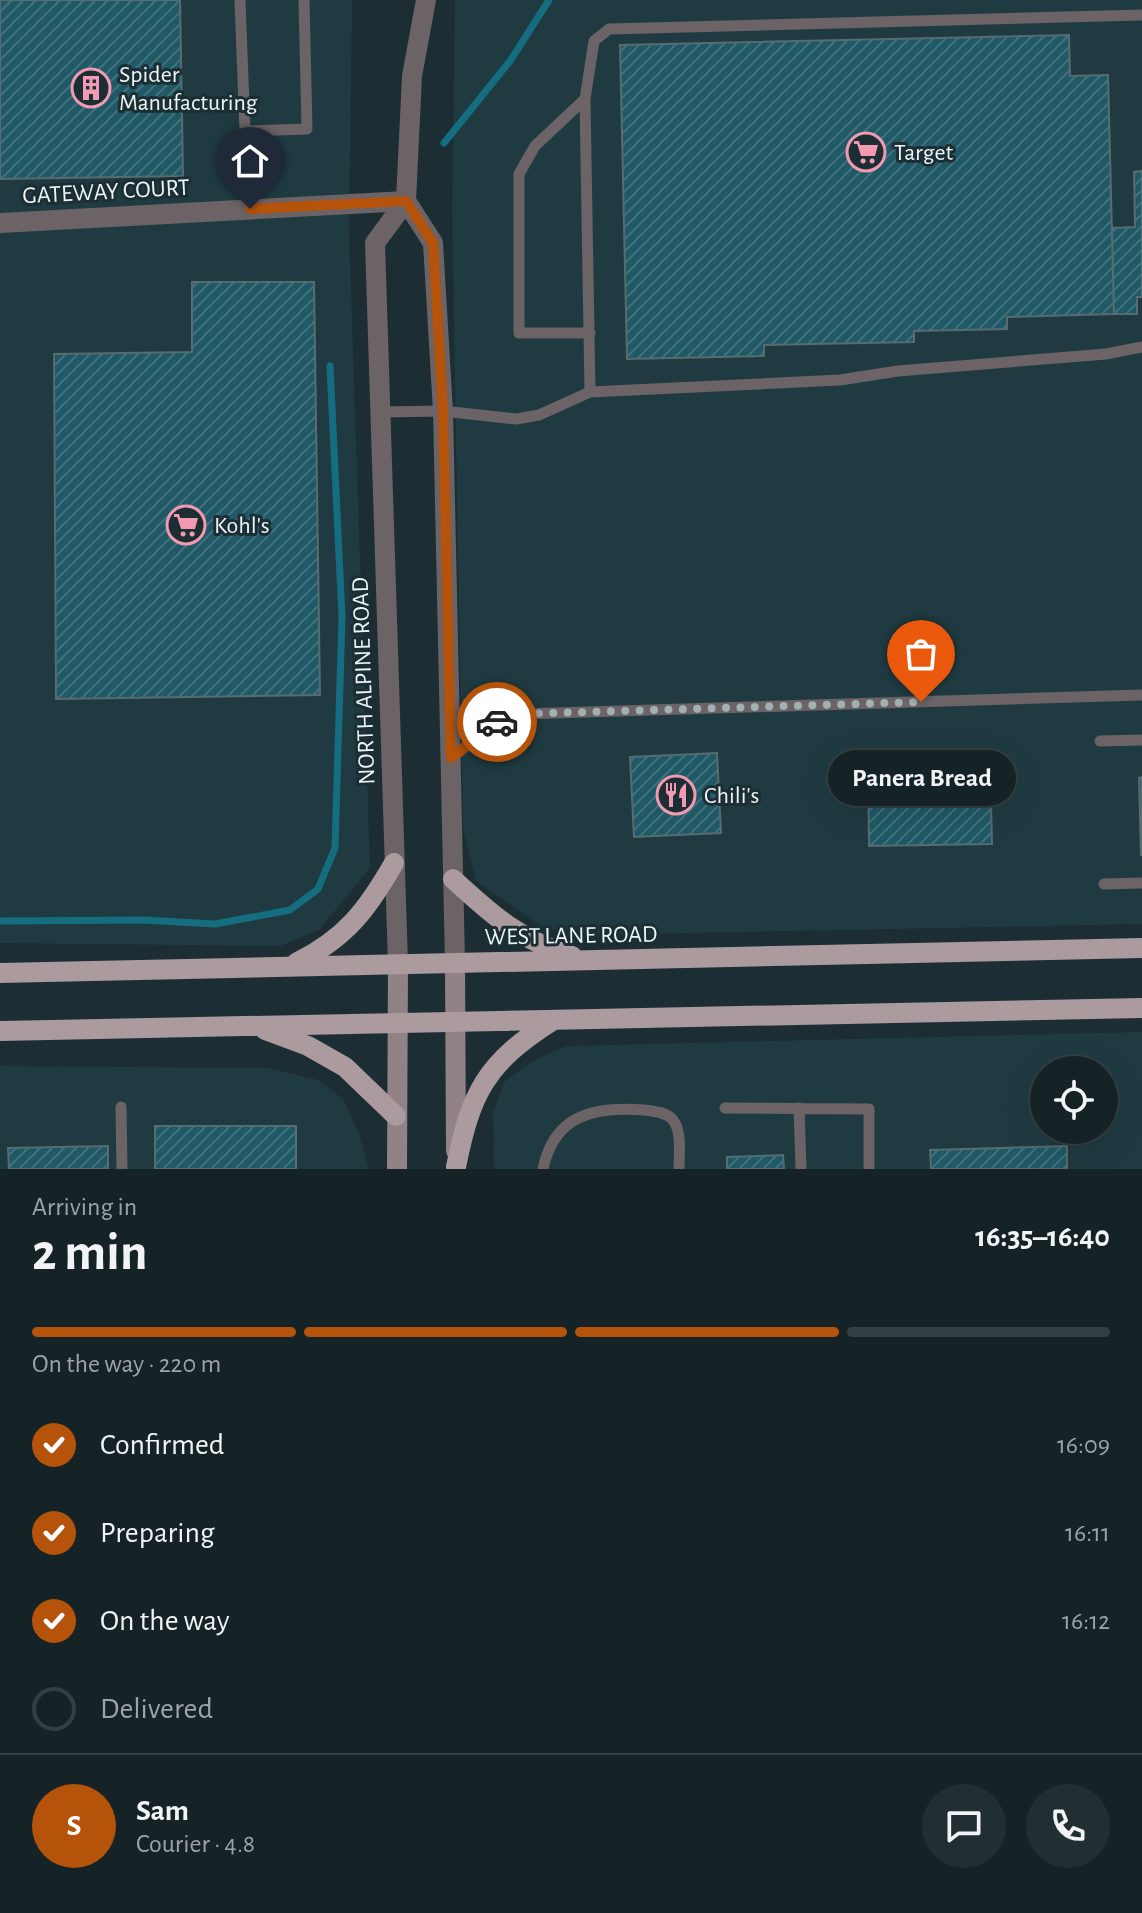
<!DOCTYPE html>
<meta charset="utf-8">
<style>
body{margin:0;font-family:"Alegreya Sans",sans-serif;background:#222f32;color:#f1f3f6;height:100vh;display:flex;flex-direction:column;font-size:30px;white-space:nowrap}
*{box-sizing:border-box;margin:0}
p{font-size:26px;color:#9da4a7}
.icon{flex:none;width:44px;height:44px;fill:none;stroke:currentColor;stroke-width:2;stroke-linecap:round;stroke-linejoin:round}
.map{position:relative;height:1169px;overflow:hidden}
.details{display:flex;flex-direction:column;background:#152226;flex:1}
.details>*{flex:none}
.tools{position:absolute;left:1030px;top:1056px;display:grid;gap:16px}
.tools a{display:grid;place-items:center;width:88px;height:88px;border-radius:50%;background:#152226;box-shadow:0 8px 32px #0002,0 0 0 2px #343f43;font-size:40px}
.pin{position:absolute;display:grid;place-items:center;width:68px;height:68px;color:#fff;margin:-82px -34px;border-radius:50% 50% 50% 0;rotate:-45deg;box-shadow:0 0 8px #0007}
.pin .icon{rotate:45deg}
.courier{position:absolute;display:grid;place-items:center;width:80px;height:80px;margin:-40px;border:6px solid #b45309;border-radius:50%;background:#fff;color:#222;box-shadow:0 2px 10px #0007}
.bubble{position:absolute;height:56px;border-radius:28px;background:#152226;box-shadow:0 8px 32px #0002,0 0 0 2px #343f43;font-size:26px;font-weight:600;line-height:56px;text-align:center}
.summary em{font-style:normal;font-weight:600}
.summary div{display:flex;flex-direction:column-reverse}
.summary{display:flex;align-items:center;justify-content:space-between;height:136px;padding:0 32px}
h1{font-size:52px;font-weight:600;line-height:60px}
.bar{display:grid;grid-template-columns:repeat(4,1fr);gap:12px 8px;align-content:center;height:96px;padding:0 32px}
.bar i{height:10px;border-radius:6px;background:#343f43}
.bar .current{background:#b45309}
.bar p{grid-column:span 4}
.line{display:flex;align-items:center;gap:20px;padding:0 32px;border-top:2px solid #343f43}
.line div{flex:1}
.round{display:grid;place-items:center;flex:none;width:84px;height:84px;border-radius:42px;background:#222f32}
ol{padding:0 32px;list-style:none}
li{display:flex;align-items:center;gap:24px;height:88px}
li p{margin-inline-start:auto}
li .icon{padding:8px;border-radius:50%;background:#b45309;color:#fff;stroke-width:4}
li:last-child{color:#9da4a7}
li i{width:44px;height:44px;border:4px solid #343f43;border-radius:50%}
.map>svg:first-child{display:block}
.built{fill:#1f3b41;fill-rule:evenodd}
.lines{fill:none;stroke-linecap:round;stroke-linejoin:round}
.stream{stroke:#156e80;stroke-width:7}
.building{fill:url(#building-hatch);stroke:#576b70;stroke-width:2}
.lane{stroke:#6b6365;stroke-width:11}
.street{stroke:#6b6365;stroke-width:20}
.secondary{stroke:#908285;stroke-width:20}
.primary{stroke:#ab9a9e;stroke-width:20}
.done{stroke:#a2afb3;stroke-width:8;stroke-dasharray:0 14.4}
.route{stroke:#b45309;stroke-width:10}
.labels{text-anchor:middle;stroke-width:6;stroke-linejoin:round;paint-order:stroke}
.poi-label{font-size:24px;fill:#eaf5f8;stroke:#1c2e33;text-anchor:start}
.street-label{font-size:24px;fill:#eaf5f8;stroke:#1c2e33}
</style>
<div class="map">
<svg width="1142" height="1169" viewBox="0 0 1142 1169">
<defs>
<pattern id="building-hatch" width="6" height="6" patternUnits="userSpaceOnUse" patternTransform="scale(2)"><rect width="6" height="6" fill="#205966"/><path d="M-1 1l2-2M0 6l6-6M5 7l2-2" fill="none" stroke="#41717d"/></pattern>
</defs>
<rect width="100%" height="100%" fill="#1c2e33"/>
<path class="built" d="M0,0H352L349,229L370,868L319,930L280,946L0,943Z
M455,0H1142V924L589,935L544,928L476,881L463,827L452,211Z
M1142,1032V1169H494L493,1113L505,1081L535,1060L567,1046ZM1044,1070H1104V1130H1044Z
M0,1066L268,1068L318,1080L343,1099L360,1136L368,1169H0Z"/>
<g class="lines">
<path class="stream" d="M444,143L510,61L549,0
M0,921L143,920L215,924L290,910L318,889L335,848L342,617L330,366"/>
</g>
<path class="building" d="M0,0H180L183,176L0,179Z
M1069,35L1070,76L1108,75L1114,314L1007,317V329L914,331V342L764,345V356L627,359L620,45Z
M1142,171V297H1137V314H1114L1112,228L1135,227L1134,172Z
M192,282H314L320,695L56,699L54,354L192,352Z
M717,753L721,833L634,837L630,757Z
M990,760L992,844L869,846L868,762Z
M1142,777V855H1141L1139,778Z
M155,1126H296V1169H155Z
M108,1146V1169H9L8,1148Z
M1067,1146V1169H931L930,1150Z
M783,1155L784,1169H727V1157Z"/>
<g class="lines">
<path class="lane" d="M240,0L245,131L307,129L304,0
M585,99L535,146L519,174V333H590
M590,392L585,99L594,41L609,29L1142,15
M380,412L443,411L516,419L539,415L590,392L840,380L898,371L1106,354L1142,347
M1100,741L1142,740
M451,758L497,722L521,714L1142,695
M1104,884L1142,883
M121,1107L122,1169
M725,1108L869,1109V1169
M799,1108L801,1169
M543,1169C554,1115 594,1106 644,1110C653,1111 667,1112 673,1120C682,1131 679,1155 679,1169"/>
<path class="street" d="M406,201L433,243L443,411L455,963
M0,223L406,201
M398,964L375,243L406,201L412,76L426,0"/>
<path class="secondary" d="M455,963L456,1151
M397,1169L398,964"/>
<path class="primary" d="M453,879C494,917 519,939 572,956
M296,963C346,938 367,910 394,863
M0,973L1142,948
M265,1030L308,1046L345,1067L396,1116
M0,1031L1142,1008
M456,1167C471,1092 486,1063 552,1021"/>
</g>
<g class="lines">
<path class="done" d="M497,722L521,714L921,702"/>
<path class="route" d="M250,209L406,201L433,243L443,411L451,758L497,722"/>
</g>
<defs>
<g id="building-ring" transform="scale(2)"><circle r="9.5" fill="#1c2e33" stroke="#f19ab2" stroke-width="1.5"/><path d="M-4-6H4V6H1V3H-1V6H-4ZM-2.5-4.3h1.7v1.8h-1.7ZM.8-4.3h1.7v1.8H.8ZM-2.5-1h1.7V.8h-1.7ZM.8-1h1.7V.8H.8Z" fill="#f19ab2"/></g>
<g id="supermarket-ring" transform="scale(2)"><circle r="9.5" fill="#1c2e33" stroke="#f19ab2" stroke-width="1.5"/><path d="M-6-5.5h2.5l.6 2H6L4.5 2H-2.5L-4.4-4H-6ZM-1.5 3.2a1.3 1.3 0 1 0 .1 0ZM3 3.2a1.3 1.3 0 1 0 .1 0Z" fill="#f19ab2"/></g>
<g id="restaurant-ring" transform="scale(2)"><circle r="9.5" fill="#1c2e33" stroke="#f19ab2" stroke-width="1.5"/><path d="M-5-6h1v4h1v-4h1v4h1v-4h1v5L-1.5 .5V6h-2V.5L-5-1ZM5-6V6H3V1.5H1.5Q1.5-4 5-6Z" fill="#f19ab2"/></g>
</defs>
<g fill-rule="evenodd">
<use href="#building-ring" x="91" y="88"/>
<use href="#supermarket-ring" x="866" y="152"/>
<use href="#supermarket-ring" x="186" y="525"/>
<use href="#restaurant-ring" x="676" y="795"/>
</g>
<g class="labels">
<g class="poi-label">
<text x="119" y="82">Spider<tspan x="119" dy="28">Manufacturing</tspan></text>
<text x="894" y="160">Target</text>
<text x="214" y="533">Kohl's</text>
<text x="704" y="803">Chili's</text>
</g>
<g class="street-label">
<text transform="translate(106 191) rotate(-3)" y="8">GATEWAY COURT</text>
<text transform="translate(363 681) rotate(-92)" y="8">NORTH ALPINE ROAD</text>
<text transform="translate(571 935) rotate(-1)" y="8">WEST LANE ROAD</text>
</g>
</g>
</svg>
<div class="tools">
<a><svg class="icon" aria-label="locate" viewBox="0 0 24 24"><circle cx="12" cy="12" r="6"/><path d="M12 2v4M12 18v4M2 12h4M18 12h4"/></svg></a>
</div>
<div class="pin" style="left:921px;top:702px;background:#ea580c"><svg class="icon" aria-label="bag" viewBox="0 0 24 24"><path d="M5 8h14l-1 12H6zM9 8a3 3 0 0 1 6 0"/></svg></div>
<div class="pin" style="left:250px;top:209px;background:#1f2937"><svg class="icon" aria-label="home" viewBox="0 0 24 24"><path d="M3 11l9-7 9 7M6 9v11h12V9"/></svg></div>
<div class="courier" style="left:497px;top:722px"><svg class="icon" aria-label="car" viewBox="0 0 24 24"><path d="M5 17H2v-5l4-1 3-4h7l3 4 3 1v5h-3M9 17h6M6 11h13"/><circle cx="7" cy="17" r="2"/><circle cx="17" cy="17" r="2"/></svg></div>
<div class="bubble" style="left:828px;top:750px;width:188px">Panera Bread</div>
</div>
<section class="details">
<div class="summary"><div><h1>2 min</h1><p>Arriving in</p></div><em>16:35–16:40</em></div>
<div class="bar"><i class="current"></i><i class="current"></i><i class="current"></i><i></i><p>On the way · 220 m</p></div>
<ol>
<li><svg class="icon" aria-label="check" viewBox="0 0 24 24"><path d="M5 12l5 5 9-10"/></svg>Confirmed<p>16:09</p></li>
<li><svg class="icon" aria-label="check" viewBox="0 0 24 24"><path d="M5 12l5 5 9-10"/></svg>Preparing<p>16:11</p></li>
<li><svg class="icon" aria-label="check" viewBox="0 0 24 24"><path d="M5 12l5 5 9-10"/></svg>On the way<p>16:12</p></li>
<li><i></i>Delivered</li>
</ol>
<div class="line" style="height:144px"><b class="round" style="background:#b45309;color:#fff">S</b><div><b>Sam</b><p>Courier · 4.8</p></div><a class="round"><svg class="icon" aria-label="chat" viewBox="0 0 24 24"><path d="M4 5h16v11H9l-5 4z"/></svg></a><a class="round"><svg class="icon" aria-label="phone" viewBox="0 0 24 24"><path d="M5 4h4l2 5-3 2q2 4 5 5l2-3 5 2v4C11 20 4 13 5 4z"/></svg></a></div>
</section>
